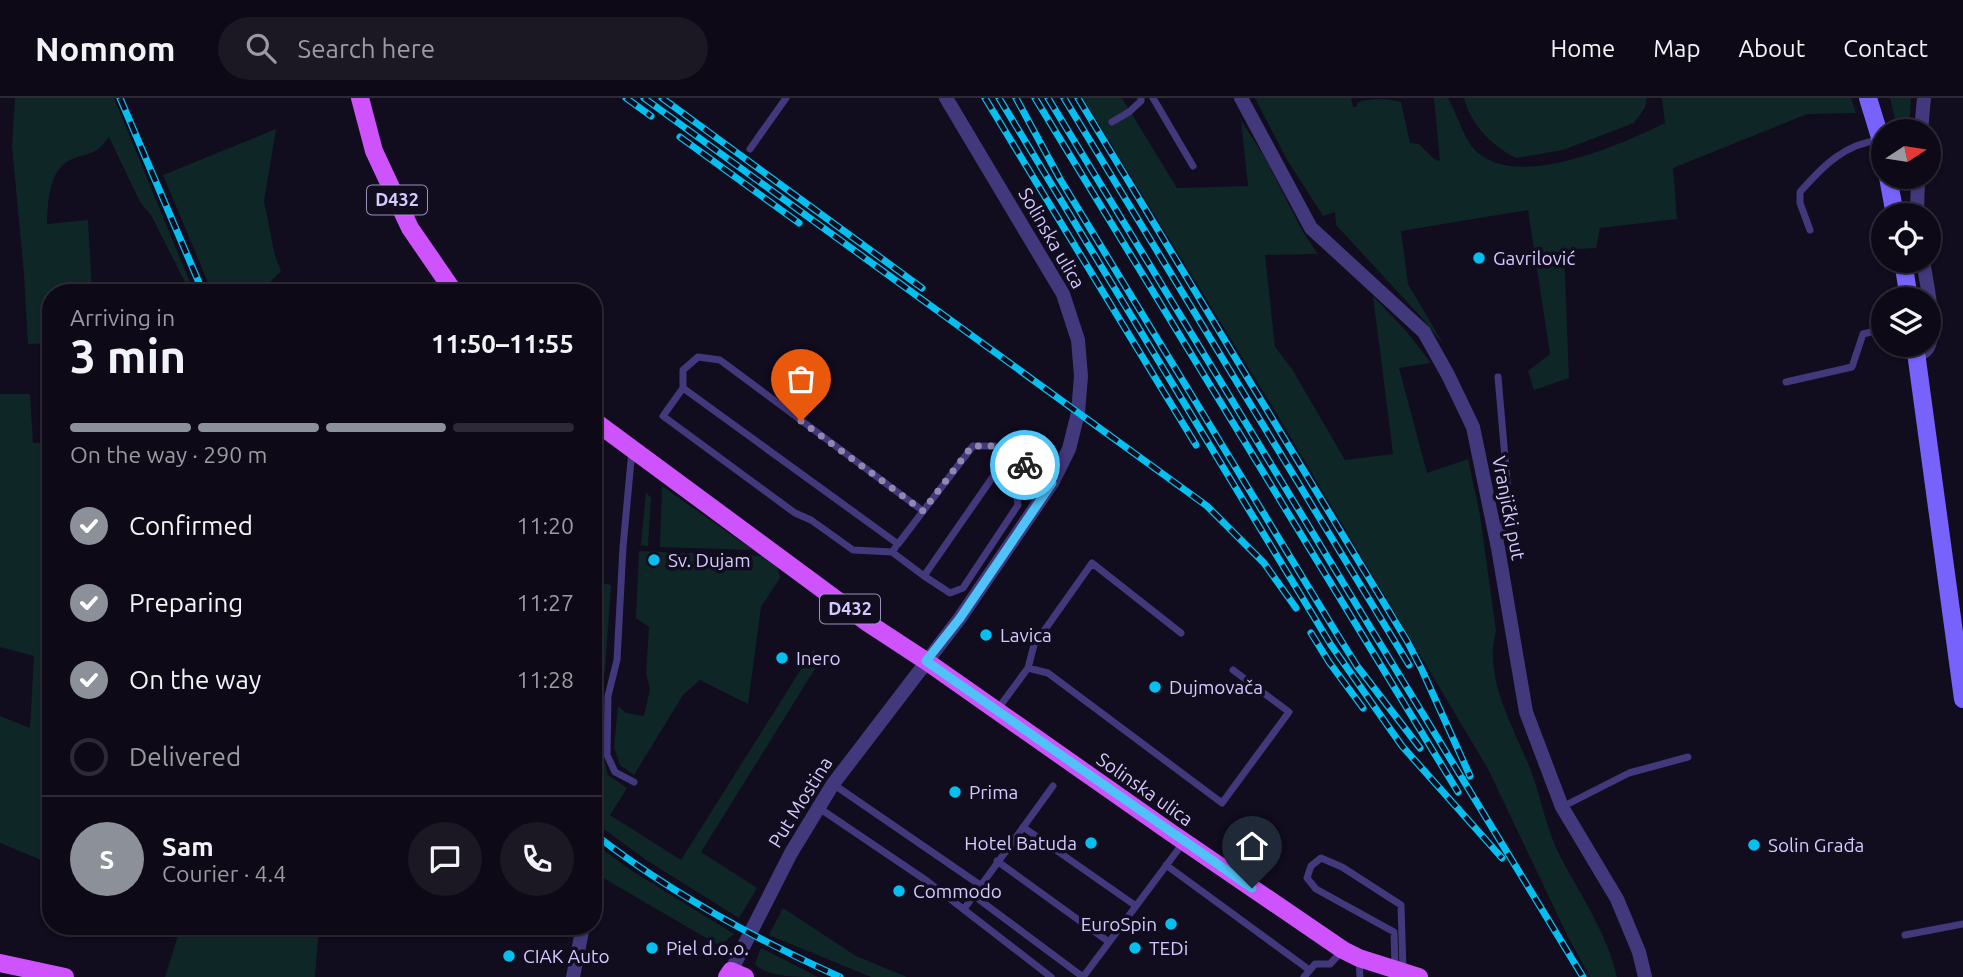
<!DOCTYPE html>
<meta charset="utf-8">
<style>
body{margin:0;font-family:Ubuntu,sans-serif;background:#1b1723;color:#f1f3f6;height:100vh;display:flex;flex-direction:column;font-size:26px;white-space:nowrap}
*{box-sizing:border-box;margin:0}
p{font-size:23px;color:#9a9aa1}
.icon{flex:none;width:38px;height:38px;fill:none;stroke:currentColor;stroke-width:2;stroke-linecap:round;stroke-linejoin:round}
.map{position:relative;flex:1;overflow:hidden}
.sheet{position:absolute;left:42px;top:186px;width:560px;height:651px;display:flex;flex-direction:column;background:#0d0916;border-radius:28px;box-shadow:0 2px 5px #0004,0 0 0 2px #2d2a35}
.sheet>*{flex:none}
.needle{width:46px;rotate:78deg}
.controls{position:absolute;left:1871px;top:21px;display:grid;gap:14px}
.controls a{display:grid;place-items:center;width:70px;height:70px;border-radius:50%;background:#0d0916;box-shadow:0 2px 5px #0004,0 0 0 2px #2d2a35;font-size:35px}
.pin{position:absolute;display:grid;place-items:center;width:60px;height:60px;color:#fff;margin:-72px -30px;border-radius:50% 50% 50% 0;rotate:-45deg;box-shadow:0 0 7px #0007}
.pin .icon{rotate:45deg}
.courier{position:absolute;display:grid;place-items:center;width:70px;height:70px;margin:-35px;border:5px solid #4fc3f7;border-radius:50%;background:#fff;color:#222;box-shadow:0 2px 9px #0007}
.overview em{font-style:normal;font-weight:700}
.overview div{display:flex;flex-direction:column-reverse}
.overview{display:flex;align-items:center;justify-content:space-between;height:119px;padding:0 28px}
h1{font-size:46px;font-weight:700;line-height:52px}
.bar{display:grid;grid-template-columns:repeat(4,1fr);gap:10px 7px;align-content:center;height:84px;padding:0 28px}
.bar i{height:9px;border-radius:5px;background:#2d2a35}
.bar .on{background:#8c9099}
.bar p{grid-column:span 4}
.line{display:flex;align-items:center;gap:18px;padding:0 28px;border-top:2px solid #2d2a35}
.line div{flex:1}
.round{display:grid;place-items:center;flex:none;width:74px;height:74px;border-radius:37px;background:#1b1723}
ol{padding:0 28px;list-style:none}
li{display:flex;align-items:center;gap:21px;height:77px}
li p{margin-inline-start:auto}
li .icon{padding:7px;border-radius:50%;background:#8c9099;color:#fff;stroke-width:4}
li:last-child{color:#9a9aa1}
li i{width:38px;height:38px;border:4px solid #2d2a35;border-radius:50%}
header{display:flex;align-items:center;gap:42px;box-sizing:border-box;height:98px;padding:0 35px;background:#0d0916;border-bottom:2px solid #2d2a35}
header strong{font-size:33px}
nav{display:flex;gap:38px;margin-inline-start:auto;font-size:24px}
.search{width:490px;height:63px;background:#1b1723;display:flex;align-items:center;gap:18px;box-sizing:border-box;padding:0 24px;border-radius:38px;color:#9a9aa1;font-size:26px}
.map>svg:first-child{display:block}
.green{fill:#0f2627}
.lines{fill:none;stroke-linecap:round;stroke-linejoin:round}
.service{stroke:#42387c;stroke-width:7}
.minor{stroke:#42387c;stroke-width:14}
.secondary{stroke:#7763fc;stroke-width:18}
.primary{stroke:#cf53fc;stroke-width:18}
.rail-casing{stroke:#04bff0;stroke-width:7}
.rail{stroke:#110c1e;stroke-width:4.5;stroke-dasharray:13;stroke-linecap:butt}
.done{stroke:#9088b0;stroke-width:7;stroke-dasharray:0 12.6}
.route{stroke:#4fc3f7;stroke-width:9}
.poi-dot{fill:#04bff0;stroke:#110c1e;stroke-width:2.5}
.labels{text-anchor:middle;stroke-width:7;stroke-linejoin:round;paint-order:stroke}
.shield{fill:#110c1e;stroke:#9a91bb;stroke-width:2}
.shield-label{font-size:18px;font-weight:bold;fill:#d5cafe}
.street-label{font-size:19px;fill:#d5cafe;stroke:#110c1e}
.poi-label{font-size:19px;fill:#d5cafe;stroke:#110c1e;text-anchor:start}
</style>
<header>
<strong>Nomnom</strong>
<div class="search"><svg class="icon" aria-label="search" viewBox="0 0 24 24"><circle cx="10" cy="10" r="6"/><path d="M15 15l6 6"/></svg>Search here</div>
<nav><a>Home</a><a>Map</a><a>About</a><a>Contact</a></nav>
</header>
<div class="map">
<svg width="1963" height="879" viewBox="0 0 1963 879">
<rect width="100%" height="100%" fill="#110c1e"/>
<path class="green" d="M15,0H114L194,194H190L151,117L140,104L109,39C94,58 93,53 72,61C48,71 48,105 47,126L88,122L92,194H51V245L28,246L24,176L12,48Z
M1083,0H1122L1177,90L1248,88L1241,22L1264,58L1303,134L1318,156L1265,157L1275,249L1292,271L1345,362L1393,356L1373,198L1407,234L1431,265L1399,270L1427,375L1468,361L1480,417L1496,533C1482,583 1518,635 1534,681C1542,706 1548,735 1560,758C1581,798 1607,835 1617,879H1590L1568,839L1488,671L1275,313Z
M1255,0H1351L1353,9H1356L1358,4C1372,0 1387,0 1401,4L1410,45L1419,46L1434,61L1440,63L1434,0H1448C1456,14 1463,37 1472,49C1512,96 1620,47 1665,25L1662,0H1851L1856,15L1807,16L1673,70L1677,121L1600,130L1596,150L1564,152L1569,280L1534,292L1528,273L1550,256L1528,112L1401,133L1408,186L1444,247L1421,219L1336,127L1335,114L1323,118L1286,60Z
M1464,0H1647L1645,10L1634,25L1563,52L1516,60C1492,48 1471,27 1464,0Z
M1890,0H1911L1909,33H1898Z
M276,31L264,103L275,158L281,173L260,194H212L163,77Z
M0,296H30L33,345H51V766L0,745V618L30,630L34,558L0,549Z
M662,388L753,452L660,449Z
M646,394L651,400L648,448L641,447Z
M639,453L763,458L778,470L780,480L761,509L748,606L700,582L683,597L634,677L620,667L614,649L618,608L626,615L644,618L650,591L646,575L649,529L636,520Z
M593,483L611,487L605,572L599,608V640L608,677L627,690L610,717L681,762L813,552L823,558L701,754L757,790L739,820L646,762L593,723Z
M593,744L629,771L734,836L720,848L593,774Z
M783,810L856,858L907,879H871L769,837Z
M181,828H319L315,879H165Z
M761,850L818,879C798,879 766,879 755,866Z"/>
<g class="lines">
<path class="service" d="M1153,0L1193,68
M1112,24L1129,14L1141,3V0
M750,51L786,0
M1810,132L1800,105V94C1823,68 1845,45 1881,42
M1498,279L1509,406L1500,442
M1786,284L1852,269L1863,236L1883,231
M683,290L663,318L795,415L811,422L853,452L892,454
M632,352L623,449L617,562L608,598L607,657L615,674L634,684
M923,413L720,262L698,259L683,272V290L898,446L973,348H995L1052,385
M895,450L892,454L924,478L1008,357
M924,478L950,495L963,490L1018,407C1016,390 1013,382 999,371
M1028,570L1034,547L1092,465L1181,535
M997,612L1028,570L1048,575L1222,705L1289,614L1233,572
M833,686L980,787
M1562,709L1629,675L1688,659
M819,710L927,783L1051,879
M1023,729L1136,808
M997,763L1109,844
M1166,767L1308,871
M973,797L1083,879
M964,811L1053,688
M1905,837L1963,826
M1359,860L1360,879
M1395,869L1394,834L1316,791L1307,780L1311,768L1321,760L1342,769L1401,807L1403,873
M1083,879L1183,745
M1304,879L1315,866H1330L1343,852"/>
<path class="minor" d="M1241,0L1311,130L1424,234L1448,277L1473,329L1498,450L1526,614L1562,709L1617,801L1639,854L1645,879
M1921,33L1924,0
M1917,117L1918,79
M1916,258C1917,258 1925,253 1926,252C1939,237 1926,183 1923,163
M731,873L791,755L833,686L960,520L1052,385L1069,351L1078,315L1081,278L1078,242L1063,196L946,0
M573,879L583,828"/>
<path class="secondary" d="M1868,0L1883,49
M1888,79L1895,117
M1903,163L1909,201
M1915,247L1963,601"/>
<path class="primary" d="M360,0L374,53L410,130L454,194
M593,322L868,525L926,563L1170,734L1343,852L1359,860L1419,879
M0,865L65,879
M727,879L731,873L745,879"/>
<g class="rail-casing">
<path id="rail" d="M120,0L203,194
M626,0L651,18
M644,0L1207,408L1264,465L1296,510
M662,0L922,190
M985,0L1196,347
M999,0L1331,547L1402,648L1502,760
M1016,0L1060,81L1337,536L1357,568L1420,650
M1035,0L1458,694
M1048,0L1583,879
M1064,0L1409,567
M1078,0L1407,543L1422,572L1470,678
M680,39L799,125
M1311,535L1329,564L1363,610
M593,735C669,794 753,840 840,879"/>
</g>
<use href="#rail" class="rail"/>
</g>
<g class="lines">
<path class="done" d="M801,323L923,413L972,348H995L1025,367"/>
<path class="route" d="M1025,367L1052,385L960,520L926,563L1252,790"/>
</g>
<g class="poi-dot">
<circle cx="1479" cy="160" r="7"/>
<circle cx="654" cy="462" r="7"/>
<circle cx="986" cy="537" r="7"/>
<circle cx="782" cy="560" r="7"/>
<circle cx="1155" cy="589" r="7"/>
<circle cx="955" cy="694" r="7"/>
<circle cx="1091" cy="745" r="7"/>
<circle cx="1754" cy="747" r="7"/>
<circle cx="899" cy="793" r="7"/>
<circle cx="1171" cy="826" r="7"/>
<circle cx="652" cy="850" r="7"/>
<circle cx="1135" cy="850" r="7"/>
<circle cx="509" cy="858" r="7"/>
</g>
<g class="labels">
<g class="shield">
<rect x="367" y="87.5" width="60" height="29" rx="5"/>
<rect x="820" y="496.5" width="60" height="29" rx="5"/>
</g>
<g class="shield-label">
<text x="397" y="108">D432</text>
<text x="850" y="517">D432</text>
</g>
<g class="street-label">
<text transform="translate(1052 140) rotate(60)" y="7">Solinska ulica</text>
<text transform="translate(1509 410) rotate(79)" y="7">Vranjički put</text>
<text transform="translate(1145 691) rotate(35)" y="7">Solinska ulica</text>
<text transform="translate(800 704) rotate(-58)" y="7">Put Mostina</text>
</g>
<g class="poi-label">
<text x="1493" y="167">Gavrilović</text>
<text x="668" y="469">Sv. Dujam</text>
<text x="1000" y="544">Lavica</text>
<text x="796" y="567">Inero</text>
<text x="1169" y="596">Dujmovača</text>
<text x="969" y="701">Prima</text>
<text x="1077" y="752" text-anchor="end">Hotel Batuda</text>
<text x="1768" y="754">Solin Građa</text>
<text x="913" y="800">Commodo</text>
<text x="1157" y="833" text-anchor="end">EuroSpin</text>
<text x="666" y="857">Piel d.o.o.</text>
<text x="1149" y="857">TEDi</text>
<text x="523" y="865">CIAK Auto</text>
</g>
</g>
</svg>
<div class="controls">
<a><svg class="needle" viewBox="-14 -14 28 28"><path d="M0-13l5 13h-10z" fill="#e53935"/><path d="M0 13l5-13h-10z" fill="#9a9aa1"/></svg></a>
<a><svg class="icon" aria-label="locate" viewBox="0 0 24 24"><circle cx="12" cy="12" r="6"/><path d="M12 2v4M12 18v4M2 12h4M18 12h4"/></svg></a>
<a><svg class="icon" aria-label="layers" viewBox="0 0 24 24"><path d="M12 4l9 5-9 5-9-5zM3 14l9 5 9-5"/></svg></a>
</div>
<div class="pin" style="left:801px;top:323px;background:#ea580c"><svg class="icon" aria-label="bag" viewBox="0 0 24 24"><path d="M5 8h14l-1 12H6zM9 8a3 3 0 0 1 6 0"/></svg></div>
<div class="pin" style="left:1252px;top:790px;background:#1f2937"><svg class="icon" aria-label="home" viewBox="0 0 24 24"><path d="M3 11l9-7 9 7M6 9v11h12V9"/></svg></div>
<div class="courier" style="left:1025px;top:367px"><svg class="icon" aria-label="bike" viewBox="0 0 24 24"><circle cx="6" cy="16" r="4"/><circle cx="18" cy="16" r="4"/><path d="M6 16l4-8h5l3 8M10 8l3 8H6M13 5h3"/></svg></div>
<section class="sheet">
<div class="overview"><div><h1>3 min</h1><p>Arriving in</p></div><em>11:50–11:55</em></div>
<div class="bar"><i class="on"></i><i class="on"></i><i class="on"></i><i></i><p>On the way · 290 m</p></div>
<ol>
<li><svg class="icon" aria-label="check" viewBox="0 0 24 24"><path d="M5 12l5 5 9-10"/></svg>Confirmed<p>11:20</p></li>
<li><svg class="icon" aria-label="check" viewBox="0 0 24 24"><path d="M5 12l5 5 9-10"/></svg>Preparing<p>11:27</p></li>
<li><svg class="icon" aria-label="check" viewBox="0 0 24 24"><path d="M5 12l5 5 9-10"/></svg>On the way<p>11:28</p></li>
<li><i></i>Delivered</li>
</ol>
<div class="line" style="height:126px"><b class="round" style="background:#8c9099;color:#fff">S</b><div><b>Sam</b><p>Courier · 4.4</p></div><a class="round"><svg class="icon" aria-label="chat" viewBox="0 0 24 24"><path d="M4 5h16v11H9l-5 4z"/></svg></a><a class="round"><svg class="icon" aria-label="phone" viewBox="0 0 24 24"><path d="M5 4h4l2 5-3 2q2 4 5 5l2-3 5 2v4C11 20 4 13 5 4z"/></svg></a></div>
</section>
</div>
